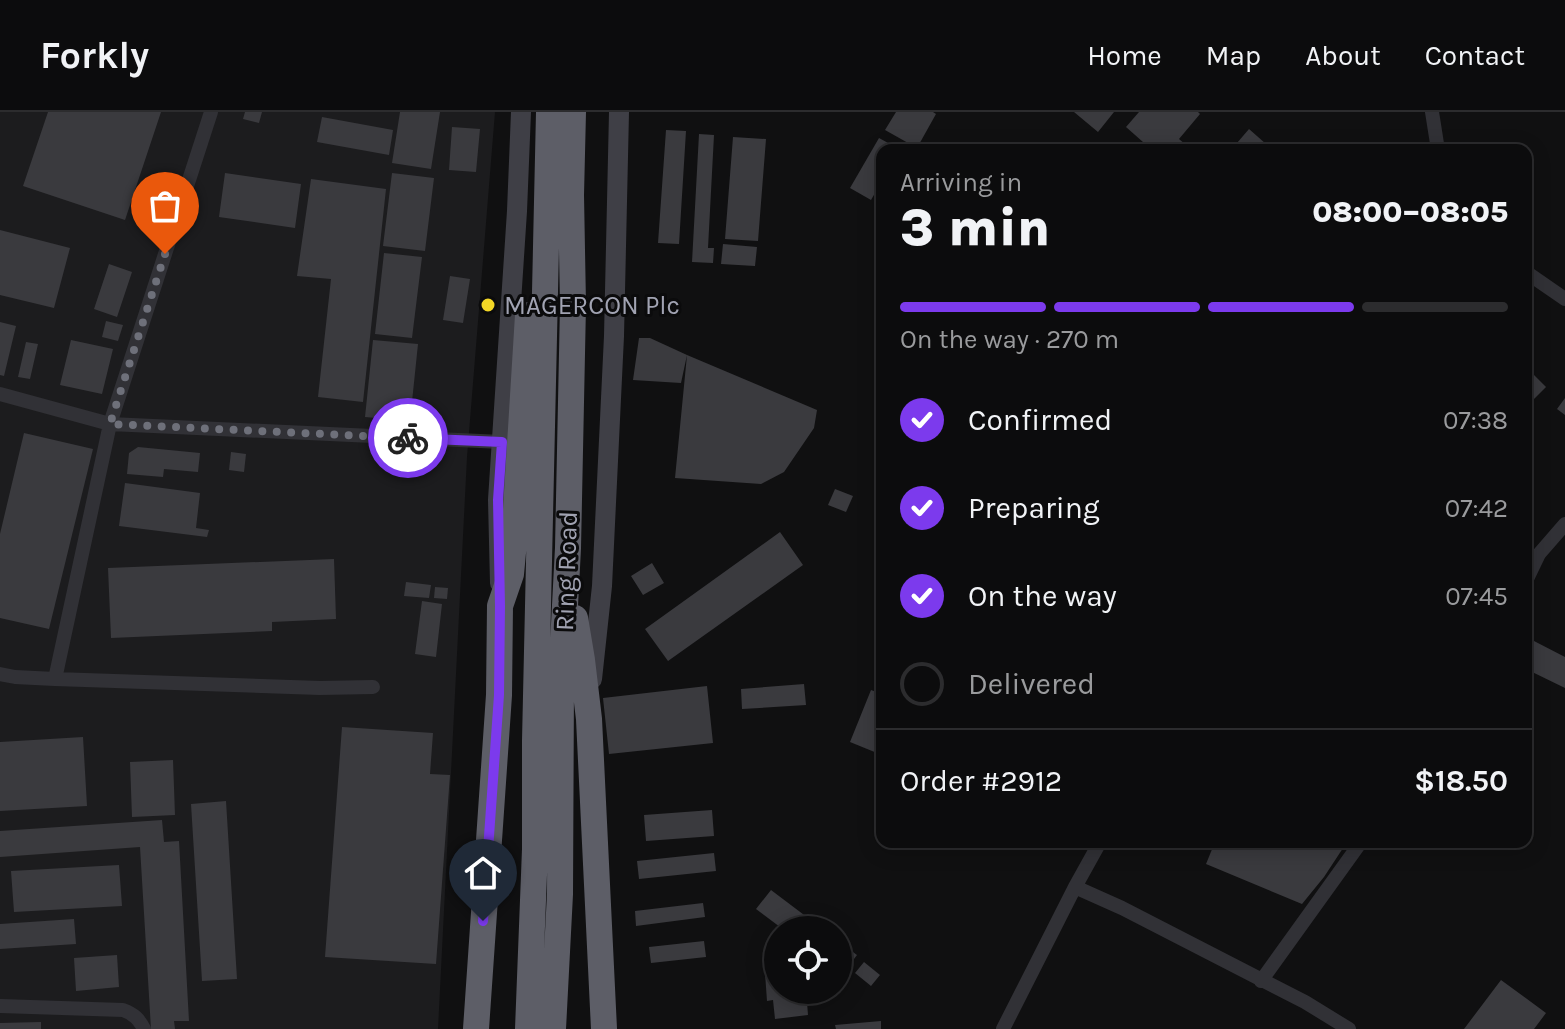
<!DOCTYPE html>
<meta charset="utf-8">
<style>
body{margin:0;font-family:Karla,sans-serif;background:#151516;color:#f1f3f6;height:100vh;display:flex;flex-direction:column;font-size:30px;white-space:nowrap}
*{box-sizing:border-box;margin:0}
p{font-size:26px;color:#9a9b9d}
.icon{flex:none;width:44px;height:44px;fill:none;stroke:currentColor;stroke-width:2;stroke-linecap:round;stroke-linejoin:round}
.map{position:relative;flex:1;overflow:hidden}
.drawer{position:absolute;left:876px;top:32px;width:656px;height:704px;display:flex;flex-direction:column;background:#0c0c0d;border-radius:16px;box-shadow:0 4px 20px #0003,0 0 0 2px #2c2c2e}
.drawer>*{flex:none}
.controls{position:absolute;left:764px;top:804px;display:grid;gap:16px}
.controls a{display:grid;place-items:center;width:88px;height:88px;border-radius:50%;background:#0c0c0d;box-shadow:0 4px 20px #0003,0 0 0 2px #2c2c2e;font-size:40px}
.pin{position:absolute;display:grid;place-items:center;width:68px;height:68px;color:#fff;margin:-82px -34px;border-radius:50% 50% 50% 0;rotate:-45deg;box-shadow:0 0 8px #0007}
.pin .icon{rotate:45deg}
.courier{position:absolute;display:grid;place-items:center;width:80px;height:80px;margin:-40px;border:6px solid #7c3aed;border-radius:50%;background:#fff;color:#222;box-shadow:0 2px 10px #0007}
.headline em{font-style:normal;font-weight:800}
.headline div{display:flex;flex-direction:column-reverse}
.headline{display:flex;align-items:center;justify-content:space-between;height:136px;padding:0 24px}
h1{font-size:52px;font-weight:800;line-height:60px}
.bar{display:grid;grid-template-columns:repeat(4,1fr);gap:12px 8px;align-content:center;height:96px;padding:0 24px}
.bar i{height:10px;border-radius:6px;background:#2c2c2e}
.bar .on{background:#7c3aed}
.bar p{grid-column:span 4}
.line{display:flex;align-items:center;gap:20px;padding:0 24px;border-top:2px solid #2c2c2e}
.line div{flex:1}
ol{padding:0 24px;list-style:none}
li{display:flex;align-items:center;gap:24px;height:88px}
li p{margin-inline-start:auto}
li .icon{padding:8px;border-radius:50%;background:#7c3aed;color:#fff;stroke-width:4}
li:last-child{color:#9a9b9d}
li i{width:44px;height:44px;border:4px solid #2c2c2e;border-radius:50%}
header{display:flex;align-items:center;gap:48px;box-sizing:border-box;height:112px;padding:0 40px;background:#0c0c0d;border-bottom:2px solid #2c2c2e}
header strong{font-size:38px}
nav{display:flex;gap:44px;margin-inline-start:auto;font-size:28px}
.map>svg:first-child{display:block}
.built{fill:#1c1c1e}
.building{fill:#3a3a3e}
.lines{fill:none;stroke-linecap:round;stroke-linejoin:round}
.street{stroke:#313136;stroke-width:14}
.secondary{stroke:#3f3f46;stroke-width:20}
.highway{stroke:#5d5e67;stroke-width:26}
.done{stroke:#6e707a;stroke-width:8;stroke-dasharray:0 14.4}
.route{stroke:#7c3aed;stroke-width:10}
.poi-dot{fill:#f3d726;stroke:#0b0b0c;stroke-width:3}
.labels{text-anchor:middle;stroke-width:6;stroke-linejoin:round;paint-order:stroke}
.poi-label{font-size:26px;fill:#a1a3b2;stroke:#0b0b0c;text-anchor:start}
.street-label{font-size:26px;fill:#a1a3b2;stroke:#0b0b0c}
</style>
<header>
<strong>Forkly</strong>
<nav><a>Home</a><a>Map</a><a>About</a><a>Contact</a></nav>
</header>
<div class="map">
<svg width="1565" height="917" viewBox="0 0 1565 917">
<rect width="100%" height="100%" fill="#101011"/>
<path class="built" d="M0,0H495L467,345L438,917H0Z"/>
<path class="building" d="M48,0H161L125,108L23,74Z
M245,0H262L259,11L243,7Z
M400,0H440L431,57L392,51Z
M896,0H933L936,2L917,36L885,18Z
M1074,0H1114L1098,20Z
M1139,0H1198L1200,2L1179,27L1192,38H1152L1126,15Z
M322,5L393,18L389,43L317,30Z
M452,15L480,17L476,60L449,58Z
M1249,17L1273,38H1231Z
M666,18L686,19L679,132L658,131Z
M699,22L714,23L708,136H714L713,151L692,150Z
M733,25L766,27L758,129L725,127Z
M879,26L901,38H882V69L871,88L850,76Z
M225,61L301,72L295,116L219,105Z
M392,61L434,66L425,139L383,134Z
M311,67L386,77L363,290L318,285L331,167L297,164Z
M0,118L70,136L54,196L0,183Z
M723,132L757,135L755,154L721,152Z
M384,141L422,145L412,226L375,222Z
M109,152L132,160L117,205L94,197Z
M450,164L470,167L463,211L443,208Z
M106,209L123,213L118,229L102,225Z
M0,210L16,214L4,264L0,263Z
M639,226H650L687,243L817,298L814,316L784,360L761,372L675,366L687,243L681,271L633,268Z
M71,228L113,237L102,282L60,273Z
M373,228L418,232L410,309L365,305Z
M26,230L38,232L30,267L18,265Z
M1526,255L1546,275L1531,290L1526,286Z
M1565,286V303L1557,297Z
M24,321L93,337L49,517L0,506V422Z
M138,335L200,341L198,360L164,357L163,365L127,362L129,341Z
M231,340L246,342L244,360L229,358Z
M125,371L200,381L196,416L209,418L207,425L119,414Z
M835,377L853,384L846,400L828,393Z
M780,420L803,453L668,549L645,517Z
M334,447L336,507L272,510V519L111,526L108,456Z
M652,451L664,471L643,483L631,464Z
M406,470L431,473L429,486L404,484Z
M435,475L448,476L447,487L434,486Z
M422,489L442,492L436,545L415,542Z
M1534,529L1565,545V576L1526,557V545Z
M804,572L806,593L742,597L741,577Z
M707,574L713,631L609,642L603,586Z
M871,578L882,582V629L877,641L850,630Z
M342,615L433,621L430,662L450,663L436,852L325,845Z
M83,625L87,694L0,699V630Z
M173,648L175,703L132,705L130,650Z
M226,689L237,867L202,869L191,692Z
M712,698L714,724L646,729L644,703Z
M162,708L164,730L179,729L189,909H174L175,917H151L140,735L0,745V719Z
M1215,730H1347L1324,765L1302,792L1206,752Z
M714,741L716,759L639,767L637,749Z
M119,753L122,794L14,800L11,759Z
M771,778L824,818H784L756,797Z
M703,791L705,805L636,814L635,799Z
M74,807L76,832L0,837V812Z
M704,829L706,845L651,851L649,835Z
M838,829L857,843L842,863L838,859Z
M117,843L119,875L76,879L74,846Z
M864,850L880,863L871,874L855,861Z
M778,860V878H812V890H807L808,903L775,907L773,888L767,889L765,861Z
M1501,868L1546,901L1534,917H1464Z
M881,909V917H836L835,913Z
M41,910V917H0V911Z"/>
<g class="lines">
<path class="street" d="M1432,0L1438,38
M1526,160L1565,187
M0,282L110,312L502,330
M1526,469L1539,442L1565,412
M0,562L15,565L55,567L320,576L373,575
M55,567L110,312L211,0
M1075,775L1122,796L1305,890L1349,917
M1261,869L1361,730
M0,894L123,898C134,902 139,907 144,917
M1003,917L1075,775L1100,730"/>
<path class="secondary" d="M500,471L498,388L517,99L521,0
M592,567L602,474L614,224L619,0"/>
<path class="highway" d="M575,506L582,548L589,607L604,917
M476,917L499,583L500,494L511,462L514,430L528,203
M528,917L535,737V629L549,0
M553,917L560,782L561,570L568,436L573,193L571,83L573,0"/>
</g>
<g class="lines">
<path class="done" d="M165,142L110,312L408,326"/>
<path class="route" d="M408,326L502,330L498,388L500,494L499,583L483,809"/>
</g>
<circle class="poi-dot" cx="488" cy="193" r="8"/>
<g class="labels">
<g class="poi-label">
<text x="504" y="202">MAGERCON Plc</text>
</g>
<g class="street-label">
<text transform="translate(566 459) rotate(-88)" y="9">Ring Road</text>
</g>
</g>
</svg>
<div class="controls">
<a><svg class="icon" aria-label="locate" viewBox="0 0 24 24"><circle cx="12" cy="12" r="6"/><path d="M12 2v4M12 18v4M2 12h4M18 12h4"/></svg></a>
</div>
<div class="pin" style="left:165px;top:142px;background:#ea580c"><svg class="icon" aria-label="bag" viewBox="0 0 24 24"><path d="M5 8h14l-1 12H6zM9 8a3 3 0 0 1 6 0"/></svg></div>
<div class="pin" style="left:483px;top:809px;background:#1f2937"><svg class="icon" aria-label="home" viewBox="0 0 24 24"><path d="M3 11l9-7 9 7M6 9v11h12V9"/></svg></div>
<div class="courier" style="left:408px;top:326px"><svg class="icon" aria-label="bike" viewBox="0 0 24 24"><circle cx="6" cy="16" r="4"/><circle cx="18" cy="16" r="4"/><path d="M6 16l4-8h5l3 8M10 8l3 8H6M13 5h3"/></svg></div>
<section class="drawer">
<div class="headline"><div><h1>3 min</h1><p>Arriving in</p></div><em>08:00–08:05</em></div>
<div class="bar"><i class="on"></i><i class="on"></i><i class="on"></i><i></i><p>On the way · 270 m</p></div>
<ol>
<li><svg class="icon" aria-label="check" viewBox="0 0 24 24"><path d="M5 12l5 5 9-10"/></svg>Confirmed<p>07:38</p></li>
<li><svg class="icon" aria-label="check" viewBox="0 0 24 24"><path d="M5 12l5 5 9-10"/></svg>Preparing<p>07:42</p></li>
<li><svg class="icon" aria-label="check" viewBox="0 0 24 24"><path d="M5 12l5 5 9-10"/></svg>On the way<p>07:45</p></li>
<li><i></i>Delivered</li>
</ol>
<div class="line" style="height:104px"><div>Order #2912</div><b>$18.50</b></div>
</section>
</div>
